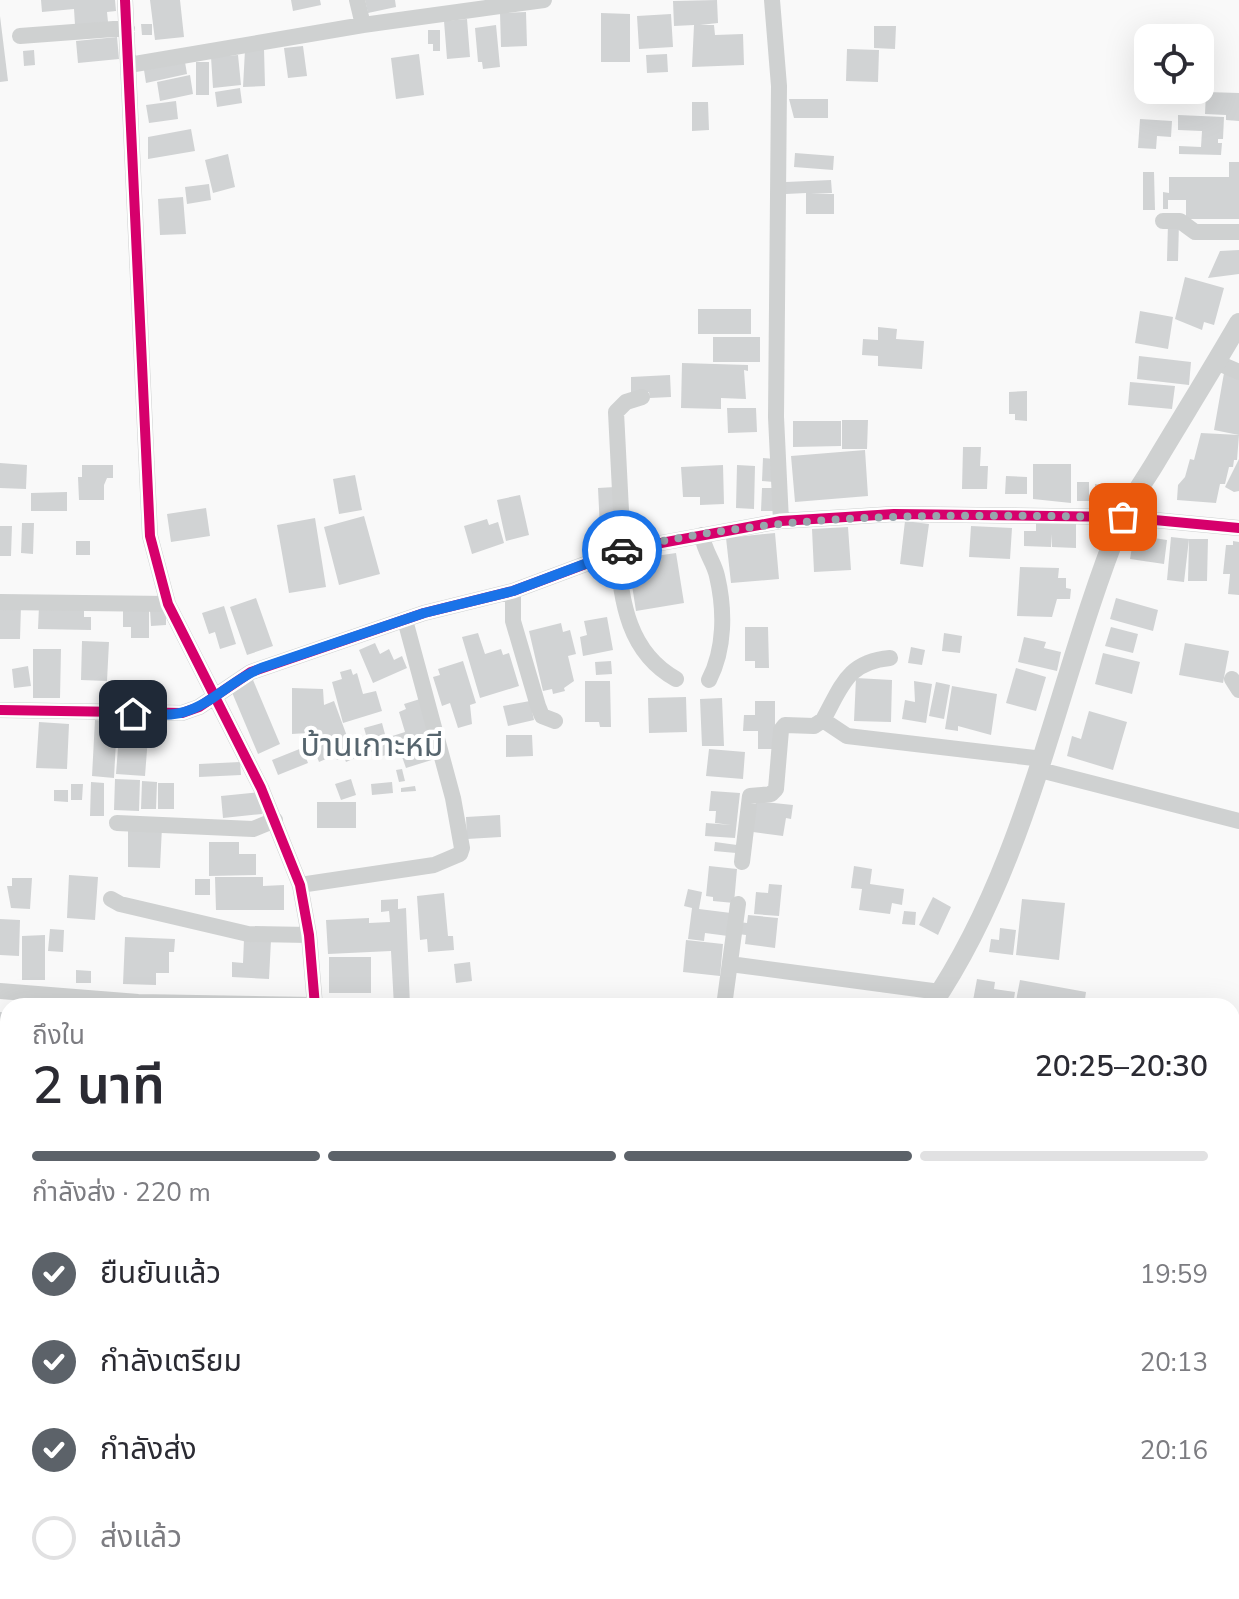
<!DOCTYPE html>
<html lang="th">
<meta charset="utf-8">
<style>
body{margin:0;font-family:"Nunito Sans","Noto Sans Thai",sans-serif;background:#f2f2f3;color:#2b2b33;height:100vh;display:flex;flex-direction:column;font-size:30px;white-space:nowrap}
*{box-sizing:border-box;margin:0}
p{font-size:26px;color:#7c7c81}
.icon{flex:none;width:44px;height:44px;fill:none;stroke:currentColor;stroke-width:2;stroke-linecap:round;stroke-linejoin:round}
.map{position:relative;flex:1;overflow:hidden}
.panel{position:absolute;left:0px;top:998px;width:1240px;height:602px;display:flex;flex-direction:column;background:#fff;border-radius:24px 24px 0 0;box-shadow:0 8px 32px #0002}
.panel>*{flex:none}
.tools{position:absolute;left:1134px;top:24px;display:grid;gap:16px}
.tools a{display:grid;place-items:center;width:80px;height:80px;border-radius:16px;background:#fff;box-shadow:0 8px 32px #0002;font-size:40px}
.pin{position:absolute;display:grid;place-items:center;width:68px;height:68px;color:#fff;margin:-34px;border-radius:16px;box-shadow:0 4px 12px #0006}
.courier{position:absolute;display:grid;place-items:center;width:80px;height:80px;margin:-40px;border:6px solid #1a73e8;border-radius:50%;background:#fff;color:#222;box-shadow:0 2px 10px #0007}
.head em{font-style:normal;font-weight:600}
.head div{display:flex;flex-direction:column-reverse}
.head{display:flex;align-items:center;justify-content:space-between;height:136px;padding:0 32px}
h1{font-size:52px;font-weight:600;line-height:60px}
.bar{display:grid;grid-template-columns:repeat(4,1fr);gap:12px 8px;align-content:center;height:96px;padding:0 32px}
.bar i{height:10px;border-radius:6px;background:#e1e1e2}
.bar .current{background:#5c6269}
.bar p{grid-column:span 4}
ol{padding:0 32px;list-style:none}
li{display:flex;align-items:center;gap:24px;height:88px}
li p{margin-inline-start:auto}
li .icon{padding:8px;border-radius:50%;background:#5c6269;color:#fff;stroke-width:4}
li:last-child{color:#7c7c81}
li i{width:44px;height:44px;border:4px solid #e1e1e2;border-radius:50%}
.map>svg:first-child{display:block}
.built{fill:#e8eae9}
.building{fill:#d1d3d4}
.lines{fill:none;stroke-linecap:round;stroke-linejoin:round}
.minor{stroke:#cfd1d1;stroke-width:16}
.tertiary{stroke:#cfd1d1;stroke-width:20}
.cycleway-casing{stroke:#fff;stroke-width:15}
.cycleway{stroke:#d6006c;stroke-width:10}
.done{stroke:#98a5ac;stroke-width:8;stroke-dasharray:0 14.4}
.route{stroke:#1a73e8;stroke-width:10}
.labels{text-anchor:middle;stroke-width:8;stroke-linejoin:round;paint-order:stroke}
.quarter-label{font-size:32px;fill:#56656e;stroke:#fff}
</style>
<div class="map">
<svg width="1239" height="1599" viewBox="0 0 1239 1599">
<rect width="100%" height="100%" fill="#f9f9f9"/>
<path class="built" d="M673,1592H1003V1599H671Z"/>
<path class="building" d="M41,0H115L116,11L107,12L108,22L75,25L74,9L42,12Z
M150,0H180L184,37L155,40Z
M291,0H320L321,5L293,11Z
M365,0H395L396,7L368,13Z
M717,0L718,23L700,25H714L715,35L743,34L744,65L692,67L694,25L674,26L673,1Z
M526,12L527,46L501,47L500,13Z
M601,13L630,14V62H601Z
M671,14L673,47L639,49L637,16Z
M0,16L8,81L0,82Z
M467,19L470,57L447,59L444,21Z
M141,24H152V35H142Z
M496,25L500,67L483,69L482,62H478L475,28Z
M874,26H896L895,49L874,48Z
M428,30H440V51H433V44H428Z
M117,37L119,59L78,63L76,41Z
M303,46L307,76L288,78L284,48Z
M264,49L265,86L243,87L245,50Z
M847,49L879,50L878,82L846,81Z
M34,50L35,65L24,66L23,51Z
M419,54L424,95L396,99L391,58Z
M667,54L668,72L647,73L646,55Z
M238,55L241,85L213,88L211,57Z
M185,62L187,74L146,83L144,70Z
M196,62H209V95H196Z
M190,75L193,94L160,101L157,82Z
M240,88L242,103L217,107L215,92Z
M1206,92L1239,93V121L1226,120V115L1205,114Z
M789,99H828V118H794Z
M176,101L178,119L149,123L146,105Z
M692,102H708L709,130L692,131Z
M1178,115L1224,117L1223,139H1218V143H1222L1221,155L1179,154V146L1201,147L1202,131L1178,130Z
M1140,119L1172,121L1171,137L1157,136L1156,149L1138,148Z
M191,129L195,151L148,159V137Z
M795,153L834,156L833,170L794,167Z
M228,154L235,187L213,193L205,160Z
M1229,162H1239V219H1186V200H1168V209H1163V192L1169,193V177H1229Z
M1143,172H1154L1155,210H1143Z
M831,180L832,193L811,194H834V214H806V193L786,194V182Z
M209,184L211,200L187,204L185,187Z
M183,197L186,234L160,235L158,199Z
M1168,223H1179L1178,261H1167Z
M1239,250V274L1208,278L1220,251Z
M1185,277L1224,288L1214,325L1204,322L1202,330L1175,319Z
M698,309H751V334H698Z
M1140,311L1173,317L1168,349L1135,343Z
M878,327L897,329L896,339L924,341L922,369L878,366V356L862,355L863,339L878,340Z
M713,337H760V362H713Z
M1139,356L1191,362L1189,385L1137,379Z
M682,363L748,365V371L744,370L746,399L721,398V409L681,408Z
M1224,373L1239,376V435L1214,430Z
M670,375L671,397L650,398L649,392L631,393V377Z
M1130,382L1175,386L1172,409L1128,405Z
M1027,391V421L1015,420V414H1009V392Z
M727,408H756L757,432L728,433Z
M842,420H868L867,449H842Z
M793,421H841V446L793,447Z
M1201,433L1239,435L1237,460H1234L1233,467H1229L1225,484H1220L1216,503L1177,500L1178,485L1185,477L1190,459L1194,460Z
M963,447H981L980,466H988L987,489H962Z
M865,450L868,496L795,502L791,456Z
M763,458L775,459L774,482L762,481Z
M1239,459V491L1234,492L1225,487Z
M0,463L27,465L26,489L0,488Z
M1033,464H1071V503L1033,499Z
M82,465H113V478H107L104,485V500H79L78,477H82Z
M723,465L724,504L700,505V497H683L681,467Z
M737,465L755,466L754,509L736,508Z
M355,475L362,510L339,514L333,479Z
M1006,476L1027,477V494H1005Z
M1077,482H1089V501H1077Z
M1095,484L1108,485L1107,502L1094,501Z
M615,487L617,528L600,529L598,488Z
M762,488H774L773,511H761Z
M67,492V511H31V493Z
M520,495L529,535L506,541L497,500Z
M206,508L210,536L171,542L167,514Z
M364,516L380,574L339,585L324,527Z
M315,518L326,587L289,593L277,525Z
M487,519L489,525L498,522L504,543L472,554L464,526Z
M905,521L929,524L923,567L900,564Z
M1036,522L1076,523V548L1052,547L1051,534V547L1024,546V531H1036Z
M22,523H34L33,554L21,553Z
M0,526H12L11,556H0Z
M971,526L1012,528L1010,559L969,557Z
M848,527L851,570L814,572L812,529Z
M775,533L779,579L731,583L726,538Z
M1134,535L1167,540L1164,564L1130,559Z
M1171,537L1189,539L1184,582L1167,580Z
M1189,539H1208L1207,581H1188Z
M76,541H90V555H76Z
M1233,541L1239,542V595L1228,594L1230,574H1223L1226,545H1233Z
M676,553L684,603L636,611L628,560Z
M1020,567L1059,568L1058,578H1066V588L1071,589L1070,599H1057L1052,617L1017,616Z
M256,598L273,646L247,655L230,607Z
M1116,598L1158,610L1153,631L1110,619Z
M0,606H21L20,639H0Z
M39,606L84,608V617H91V630L38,629Z
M224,606L236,644L220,649L215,632L209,634L202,613Z
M123,607H149V638H131V627H123Z
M166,609V625L151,626L150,610Z
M607,617L613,650L583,656L580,637L587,635L584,621Z
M561,623L563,632L570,630L576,654L568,656L574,681L564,688L565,691L553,694L552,689L543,691L529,631Z
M745,627H768L769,668H755V661H745Z
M1111,627L1138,634L1133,653L1105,646Z
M478,633L485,654L501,649L503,655L509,653L519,686L480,698L462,637Z
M944,633L962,636L960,653L942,651Z
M1024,637L1046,642L1044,648L1061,652L1057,671L1018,662Z
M82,641L109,642L107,681L81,680Z
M375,643L380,654L389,649L394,660L402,656L407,668L373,683L359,650Z
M1185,643L1229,651L1223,683L1179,675Z
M911,647L925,650L922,665L908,663Z
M33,649H61L60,698H33Z
M1103,653L1140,662L1132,694L1095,684Z
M463,661L476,703L470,705L472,724L458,728L450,703L442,706L433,677L440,675L438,669Z
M611,661L612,674L596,675L595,662Z
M28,666L31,686L14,688L12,669Z
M1016,668L1046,677L1036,711L1006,703Z
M351,669L353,675L357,673L363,694L376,691L382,711L343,723L332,682L342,679L340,672Z
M856,678L892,680L891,722L854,721Z
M253,680L280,744L258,754L231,690Z
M585,681H610L611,727H600L599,722H585Z
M914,681L932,684L926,723L902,719L905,700L915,702Z
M936,682L950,685L944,719L929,716Z
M952,686L997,694L991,735L958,726V731L945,729Z
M292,688L323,689L324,705L334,701L355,758L346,762L344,757L337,760L335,755L319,762L308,733L292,734Z
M686,697L687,732L649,733L648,698Z
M722,698L724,746H702L700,699Z
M420,699L438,758L406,768L400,751L379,757L377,750L371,752L364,728L382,723L386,738L405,732L399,712L406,709L404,704Z
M530,701L534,720L508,726L503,706Z
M755,701H775V749H758V731H743L744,715H755Z
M1089,711L1127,722L1113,770L1067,756L1072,736L1081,739Z
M95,720L117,722L114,778L92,776Z
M39,722L69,724L67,769L36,768Z
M120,722L149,724L145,776L116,774Z
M506,735H532L533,756L506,757Z
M302,748L308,763L278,775L272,760Z
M709,749L745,752L743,779L706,776Z
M240,762L241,775L199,777V764Z
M402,769L405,781L399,782L396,770Z
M115,779L140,780L139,811L114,810Z
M351,779L356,795L341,800L335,784Z
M142,781L157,782L156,809H141Z
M91,782L104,783V816H90Z
M392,782L393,793L372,795L371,784Z
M158,783H174V809H158Z
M71,784H83L82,800H71Z
M415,786L416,791L401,792V788Z
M54,790H68V802L54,801Z
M711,791L740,793L735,838L705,836L706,823L731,825L715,823L716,811H709Z
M260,792L262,814L223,818L221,796Z
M756,801L793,805L791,819L786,818L783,836L753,832Z
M317,802H356V828H317Z
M500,815L501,837L467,839L466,817Z
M162,827L160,868L128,867V830Z
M209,842H239V854H256V875L209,876Z
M715,842L737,845L736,853L714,851Z
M709,866L737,869L734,903L713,901V897L706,896Z
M854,866L872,869L870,884L904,889L902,905L892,903L890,914L859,910L862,889L851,888Z
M69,875L98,877L95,920L67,918Z
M215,877H263V886L284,885V910H216Z
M12,878H32L30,909L11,908L7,886H12Z
M195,879H210V895H195Z
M769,884L782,885L779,916L754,914L756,892L768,893Z
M688,889L702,892L699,909L731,913L728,936L705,933L704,941L688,939L692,908L684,906Z
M444,893L448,936H453L454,950L428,952L427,939L420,940L417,896Z
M933,897L951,907L938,935L919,925Z
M398,899V909L406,908L410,1006H394L391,951L328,954L326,920L369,918V923L390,922L389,911L381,912V900Z
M1022,899L1065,903L1059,960L1016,955Z
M904,911L916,912L915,925L902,924Z
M748,915L778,918L775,948L745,944L746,935L738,934L739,922L747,923Z
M0,919L20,920L19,956L0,955Z
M1000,928L1016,930L1013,955L989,952L991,939L999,940Z
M50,929L64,930L63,952L48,951Z
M45,935V980H22V936Z
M125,937L175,939L174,952H169V973H156V985L123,984Z
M244,939L271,940L269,979L232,977V962L243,963Z
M686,940L723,944L720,976L683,972Z
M329,957H371V993H329Z
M470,962L472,981L456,983L454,964Z
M76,970L91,971V983H76Z
M977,979L995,982L994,989L1015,992L1013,1006H972Z
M1020,980L1086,992L1084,1006H1015Z
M0,1012L8,1013V1056L0,1055Z
M1232,1546H1239V1571L1232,1572Z
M8,1592H45V1599H8Z
M85,1592H107L106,1599H84Z
M307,1592H354V1599H307Z
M483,1592H529V1599H482Z
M687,1592H768L785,1594V1599H686Z"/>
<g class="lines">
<path class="minor" d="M125,0L150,536L168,604L261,788L300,885L309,935L315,1006
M357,0L363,25
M772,0L779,86L776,417L781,521
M20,36L127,28
M129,65L363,25L544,0
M1163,221H1180L1195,232H1239
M1216,362L1239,372
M702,535C704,551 714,562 717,576C725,610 725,649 709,680
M623,550L616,412L626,402L642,397
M617,553C622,603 628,652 676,679
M513,591V621L538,706L542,716L555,721
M0,602L168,604
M1232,679L1239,690
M0,710L182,713L199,707L251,672L424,613L513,591L623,550L781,521L894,514L1123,517L1239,528
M823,720C842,686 847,662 890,658
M1040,770L1239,821
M117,823L253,829L275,820
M742,862L750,796L771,794L776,789L781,730L785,725L814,726L823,720L847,736L1043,759
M300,885L434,865L460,854L462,848L453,798L405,620
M111,899L120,904L248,934L309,935
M730,964L940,992
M0,991L138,1002L315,1005
M724,1006L738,904
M0,1260L8,1261
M0,1526L8,1527
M993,1592L994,1599
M66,1599L67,1592
M403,1599L404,1592
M537,1599L538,1592"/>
<path class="tertiary" d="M931,1006C1030,860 1056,682 1121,521C1130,499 1146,479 1158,458C1185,413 1213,368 1239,323
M659,1599L661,1592"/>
<g class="cycleway-casing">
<path id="cycleway" d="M125,0L150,536L168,604L261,788L300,885L309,935L315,1006
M0,710L182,713L199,707L251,672L424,613L513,591L623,550L781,521L894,514L1123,517L1239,528"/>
</g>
<use href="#cycleway" class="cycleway"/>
</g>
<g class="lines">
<path class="done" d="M622,550C791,510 950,515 1123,517"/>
<path class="route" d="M133,714C149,714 168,717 184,712C212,704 232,680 261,668L424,613L513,591L622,550"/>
</g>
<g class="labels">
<g class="quarter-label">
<text x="372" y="756">บ้านเกาะหมี</text>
</g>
</g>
</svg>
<div class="tools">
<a><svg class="icon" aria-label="locate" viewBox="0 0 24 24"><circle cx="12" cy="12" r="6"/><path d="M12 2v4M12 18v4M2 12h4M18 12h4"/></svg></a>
</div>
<div class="pin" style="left:1123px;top:517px;background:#ea580c"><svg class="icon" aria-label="bag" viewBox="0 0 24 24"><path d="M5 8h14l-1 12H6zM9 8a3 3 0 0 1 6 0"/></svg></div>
<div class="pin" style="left:133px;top:714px;background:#1f2937"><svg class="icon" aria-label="home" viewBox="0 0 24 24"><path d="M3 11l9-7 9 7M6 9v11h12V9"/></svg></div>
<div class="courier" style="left:622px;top:550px"><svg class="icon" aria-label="car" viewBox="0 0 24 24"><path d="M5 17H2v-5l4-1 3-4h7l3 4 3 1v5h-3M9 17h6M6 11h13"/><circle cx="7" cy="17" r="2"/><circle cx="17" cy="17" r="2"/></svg></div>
<section class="panel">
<div class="head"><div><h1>2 นาที</h1><p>ถึงใน</p></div><em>20:25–20:30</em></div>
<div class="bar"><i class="current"></i><i class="current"></i><i class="current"></i><i></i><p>กำลังส่ง · 220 m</p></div>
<ol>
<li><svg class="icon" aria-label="check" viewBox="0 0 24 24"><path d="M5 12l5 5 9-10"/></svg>ยืนยันแล้ว<p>19:59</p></li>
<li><svg class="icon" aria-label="check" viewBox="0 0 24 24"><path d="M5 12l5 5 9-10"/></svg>กำลังเตรียม<p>20:13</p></li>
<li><svg class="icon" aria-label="check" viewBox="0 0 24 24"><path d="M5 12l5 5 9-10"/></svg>กำลังส่ง<p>20:16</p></li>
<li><i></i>ส่งแล้ว</li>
</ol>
</section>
</div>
